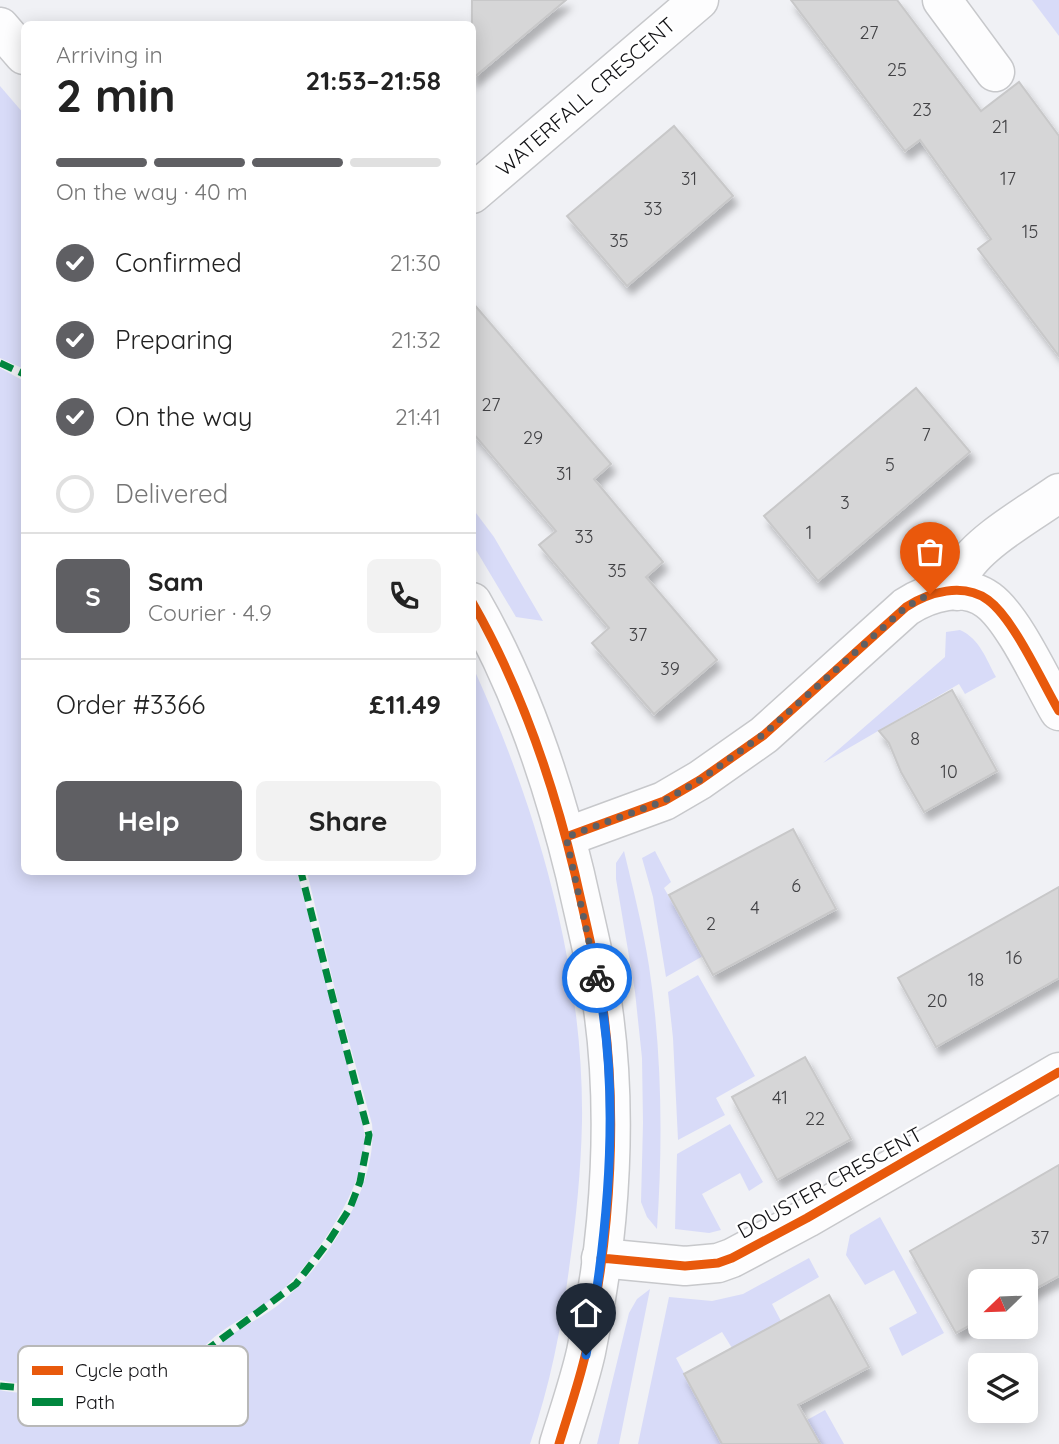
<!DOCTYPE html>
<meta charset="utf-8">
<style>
body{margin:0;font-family:Quicksand,sans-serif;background:#f2f2f2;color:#222;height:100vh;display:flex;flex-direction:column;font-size:26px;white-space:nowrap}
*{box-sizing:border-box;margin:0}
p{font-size:23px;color:#767676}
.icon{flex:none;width:38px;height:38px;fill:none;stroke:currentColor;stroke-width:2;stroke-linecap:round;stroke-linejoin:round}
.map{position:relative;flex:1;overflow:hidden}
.sheet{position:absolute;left:21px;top:21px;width:455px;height:854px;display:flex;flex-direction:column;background:#fff;border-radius:10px;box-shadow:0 4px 18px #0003}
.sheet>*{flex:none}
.needle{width:46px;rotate:247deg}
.controls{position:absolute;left:968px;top:1269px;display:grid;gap:14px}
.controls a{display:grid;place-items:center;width:70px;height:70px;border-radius:10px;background:#fff;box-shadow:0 4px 18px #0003;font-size:35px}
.pin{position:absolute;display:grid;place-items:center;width:60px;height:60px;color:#fff;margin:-72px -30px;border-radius:50% 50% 50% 0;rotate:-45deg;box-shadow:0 0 7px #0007}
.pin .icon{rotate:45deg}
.courier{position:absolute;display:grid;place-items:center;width:70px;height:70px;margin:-35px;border:5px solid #1a73e8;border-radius:50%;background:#fff;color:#222;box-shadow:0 2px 9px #0007}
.overview em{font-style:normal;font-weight:800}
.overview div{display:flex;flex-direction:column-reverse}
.overview{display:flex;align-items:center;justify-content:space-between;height:119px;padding:0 35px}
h1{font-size:46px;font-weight:800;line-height:52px}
.bar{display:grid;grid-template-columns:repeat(4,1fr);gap:10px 7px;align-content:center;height:84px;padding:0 35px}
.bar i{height:9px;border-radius:5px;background:#e0e0e0}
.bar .current{background:#5f5f63}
.bar p{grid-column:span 4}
.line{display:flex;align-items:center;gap:18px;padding:0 35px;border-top:2px solid #e0e0e0}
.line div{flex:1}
.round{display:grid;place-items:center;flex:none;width:74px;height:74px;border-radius:10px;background:#f2f2f2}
ol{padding:0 35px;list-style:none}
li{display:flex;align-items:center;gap:21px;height:77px}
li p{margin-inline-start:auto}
li .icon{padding:7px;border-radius:50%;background:#5f5f63;color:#fff;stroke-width:4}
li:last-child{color:#767676}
li i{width:38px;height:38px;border:4px solid #e0e0e0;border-radius:50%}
.button{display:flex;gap:14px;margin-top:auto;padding:14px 35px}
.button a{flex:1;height:80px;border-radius:10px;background:#5f5f63;color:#fff;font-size:28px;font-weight:800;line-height:80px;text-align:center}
.button a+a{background:#f2f2f2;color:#222}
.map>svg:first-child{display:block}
.green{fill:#d8dbf8}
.building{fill:#d6d6d7;stroke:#c8c8c9;stroke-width:2;filter:url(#shadow)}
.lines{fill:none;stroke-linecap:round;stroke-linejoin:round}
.minor-casing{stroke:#c7c8cb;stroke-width:41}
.tertiary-casing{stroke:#c7c8cb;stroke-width:41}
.minor{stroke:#fdfdfe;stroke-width:38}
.tertiary{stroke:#fdfdfe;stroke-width:38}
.quiet{stroke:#00873e;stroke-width:7;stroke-dasharray:14 7;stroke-linecap:butt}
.cycleway-casing{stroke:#fff;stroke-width:13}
.cycleway{stroke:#e8590c;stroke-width:9}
.done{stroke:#5f5f63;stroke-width:7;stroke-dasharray:0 12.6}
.route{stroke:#1a73e8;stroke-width:9}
.labels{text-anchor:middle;stroke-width:5;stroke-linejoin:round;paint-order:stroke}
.number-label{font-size:18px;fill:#424245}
.street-label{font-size:21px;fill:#111114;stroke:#fff}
.key{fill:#fff;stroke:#b8b8b8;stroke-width:2}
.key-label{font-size:19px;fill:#111114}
</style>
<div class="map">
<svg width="1059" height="1444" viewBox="0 0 1059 1444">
<defs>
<filter id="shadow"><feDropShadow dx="4.5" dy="8" stdDeviation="3.5" flood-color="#0004"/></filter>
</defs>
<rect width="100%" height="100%" fill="#f0f1f5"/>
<path class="green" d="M1032,0H1059V36Z
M0,86L24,114V369L0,358Z
M0,368L24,381V872H297L362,1120C363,1127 365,1134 365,1141C365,1187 313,1264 279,1293C262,1309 240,1318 221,1332C209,1340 201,1352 187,1358C136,1371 51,1394 0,1380Z
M473,509L494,537L543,621L516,617L473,545Z
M960,630C980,639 986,659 996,677L965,694L959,684L823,763L945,657L946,632Z
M473,667C536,805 584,967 582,1121C581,1171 576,1220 569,1269C561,1330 550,1385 530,1444H0V1390C36,1400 167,1382 199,1363C209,1356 217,1345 227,1338C245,1324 267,1316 284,1300C329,1260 378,1186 372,1124L338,1002L307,872H472Z
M624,851C633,889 643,927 649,966C662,1053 663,1141 657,1229L647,1217L641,1202L643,1123L642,1058L635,992L616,879V863Z
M655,851L671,882L664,888L703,956L666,977L653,897L642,858Z
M698,975L755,1076L716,1098L725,1115L678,1140L673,1038L668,992Z
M730,1124L763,1182L749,1191L740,1173L702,1194L721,1230L709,1233L675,1229L677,1154Z
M880,1217L944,1333L902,1356L889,1328L917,1313L894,1270L865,1285L846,1255L850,1235Z
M809,1258L819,1277L772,1304L781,1321L732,1348L722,1332L676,1358L722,1444H638L669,1297L712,1301L743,1294Z
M650,1289L619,1444H597L629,1313L637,1299Z
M825,1410L844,1444H820L807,1420Z"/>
<path class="building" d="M472,0H566L472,79Z
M791,0H897L981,111L1019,82L1059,136V356L978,249L991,239L920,140L905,151Z
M674,126L733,196L627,286L567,216Z
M472,302L611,464L594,479L663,562L646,577L717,660L654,714L592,643L609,628L539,545L556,531L472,432Z
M916,388L970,452L818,581L764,516Z
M952,690L997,771L924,812L901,772L889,743L879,731Z
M793,829L836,909L713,975L669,895Z
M1059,887V978L936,1047L898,978Z
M805,1057L851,1139L777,1180L732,1097Z
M1059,1165V1276L1026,1294V1281H980V1320L956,1333L910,1251Z
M829,1295L869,1367L798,1405L820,1444H722L684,1374Z"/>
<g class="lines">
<g class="minor-casing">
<path id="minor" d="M942,0L995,72
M472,194L699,0
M957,591C959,584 960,576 963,570C979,542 1032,512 1059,493
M566,837L664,801L700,780L764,735L906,607C929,592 963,582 988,600C1014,619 1042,682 1059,711
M601,1258L685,1266L718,1263L732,1258L807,1218L1059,1072"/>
</g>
<g class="tertiary-casing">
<path id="tertiary" d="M0,27L24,55
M472,602C521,687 552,779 575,874C583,910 592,947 599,983C620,1102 611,1235 586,1352C579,1383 568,1414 559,1444"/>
</g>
<use href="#minor" class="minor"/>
<use href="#tertiary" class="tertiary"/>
<path class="quiet" d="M0,363L24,374
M0,1386L37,1389L105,1382L132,1377L193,1360L296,1284L329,1241L350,1208L360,1182L369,1135L333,999L301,872"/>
<g class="cycleway-casing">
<path id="cycleway" d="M472,602C521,687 552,779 575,874C583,910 592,947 599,983C620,1102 611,1235 586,1352C579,1383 568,1414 559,1444
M566,837L664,801L700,780L764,735L906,607C929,592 963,582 988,600C1014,619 1042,682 1059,711
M601,1258L685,1266L718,1263L732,1258L807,1218L1059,1072"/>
</g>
<use href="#cycleway" class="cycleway"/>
</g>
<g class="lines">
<path class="done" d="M597,978L566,837L664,801L700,780L764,734L906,607L930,594"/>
<path class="route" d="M586,1355C608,1235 622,1098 597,978"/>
</g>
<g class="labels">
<g class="number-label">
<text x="869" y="39">27</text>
<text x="897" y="76">25</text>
<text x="922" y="116">23</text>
<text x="1000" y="133">21</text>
<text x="689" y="185">31</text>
<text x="1008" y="185">17</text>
<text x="653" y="215">33</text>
<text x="1030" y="238">15</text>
<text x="619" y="247">35</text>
<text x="491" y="411">27</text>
<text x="926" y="441">7</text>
<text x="533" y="444">29</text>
<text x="890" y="471">5</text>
<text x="564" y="480">31</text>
<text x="845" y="509">3</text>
<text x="809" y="539">1</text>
<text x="584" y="543">33</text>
<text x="617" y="577">35</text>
<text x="638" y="641">37</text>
<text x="670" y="675">39</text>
<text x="915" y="745">8</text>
<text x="949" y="778">10</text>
<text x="796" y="892">6</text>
<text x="755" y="914">4</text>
<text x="711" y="930">2</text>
<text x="1014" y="964">16</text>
<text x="976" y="986">18</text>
<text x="937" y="1007">20</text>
<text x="780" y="1104">41</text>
<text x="815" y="1125">22</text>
<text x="1040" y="1244">37</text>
</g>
<g class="street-label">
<text transform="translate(586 97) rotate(-41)" y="7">WATERFALL CRESCENT</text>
<text transform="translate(830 1183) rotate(-29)" y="7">DOUSTER CRESCENT</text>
</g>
</g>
<rect x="18" y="1346" width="230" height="80" rx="10" class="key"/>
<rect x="32" y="1366" width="31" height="9" fill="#e8590c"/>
<rect x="32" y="1398" width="31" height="8" fill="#00873e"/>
<g class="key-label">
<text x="75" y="1377">Cycle path</text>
<text x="75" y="1409">Path</text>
</g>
</svg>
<div class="controls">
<a><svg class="needle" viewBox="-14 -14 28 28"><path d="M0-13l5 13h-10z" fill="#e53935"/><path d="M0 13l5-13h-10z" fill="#767676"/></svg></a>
<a><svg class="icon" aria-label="layers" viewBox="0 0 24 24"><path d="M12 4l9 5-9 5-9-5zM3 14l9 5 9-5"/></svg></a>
</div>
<div class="pin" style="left:930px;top:594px;background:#ea580c"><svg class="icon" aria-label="bag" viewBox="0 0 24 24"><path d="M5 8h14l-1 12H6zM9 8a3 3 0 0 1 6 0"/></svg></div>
<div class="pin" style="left:586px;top:1355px;background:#1f2937"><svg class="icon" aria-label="home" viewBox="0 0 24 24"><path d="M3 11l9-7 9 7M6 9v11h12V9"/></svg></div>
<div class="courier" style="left:597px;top:978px"><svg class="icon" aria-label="bike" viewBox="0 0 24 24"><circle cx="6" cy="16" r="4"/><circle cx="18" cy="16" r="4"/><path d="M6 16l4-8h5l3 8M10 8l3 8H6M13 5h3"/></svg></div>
<section class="sheet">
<div class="overview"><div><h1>2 min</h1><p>Arriving in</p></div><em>21:53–21:58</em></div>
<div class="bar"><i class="current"></i><i class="current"></i><i class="current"></i><i></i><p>On the way · 40 m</p></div>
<ol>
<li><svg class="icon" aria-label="check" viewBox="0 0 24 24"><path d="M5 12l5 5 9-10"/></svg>Confirmed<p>21:30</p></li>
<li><svg class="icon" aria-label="check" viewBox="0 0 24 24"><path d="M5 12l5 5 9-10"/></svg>Preparing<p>21:32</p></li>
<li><svg class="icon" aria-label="check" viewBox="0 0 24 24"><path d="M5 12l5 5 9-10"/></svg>On the way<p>21:41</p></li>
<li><i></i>Delivered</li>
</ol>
<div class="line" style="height:126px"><b class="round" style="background:#5f5f63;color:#fff">S</b><div><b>Sam</b><p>Courier · 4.9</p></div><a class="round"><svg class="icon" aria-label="phone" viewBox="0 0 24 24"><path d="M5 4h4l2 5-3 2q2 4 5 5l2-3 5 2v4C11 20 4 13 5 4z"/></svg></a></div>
<div class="line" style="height:91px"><div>Order #3366</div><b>£11.49</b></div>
<div class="button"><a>Help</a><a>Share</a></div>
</section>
</div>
